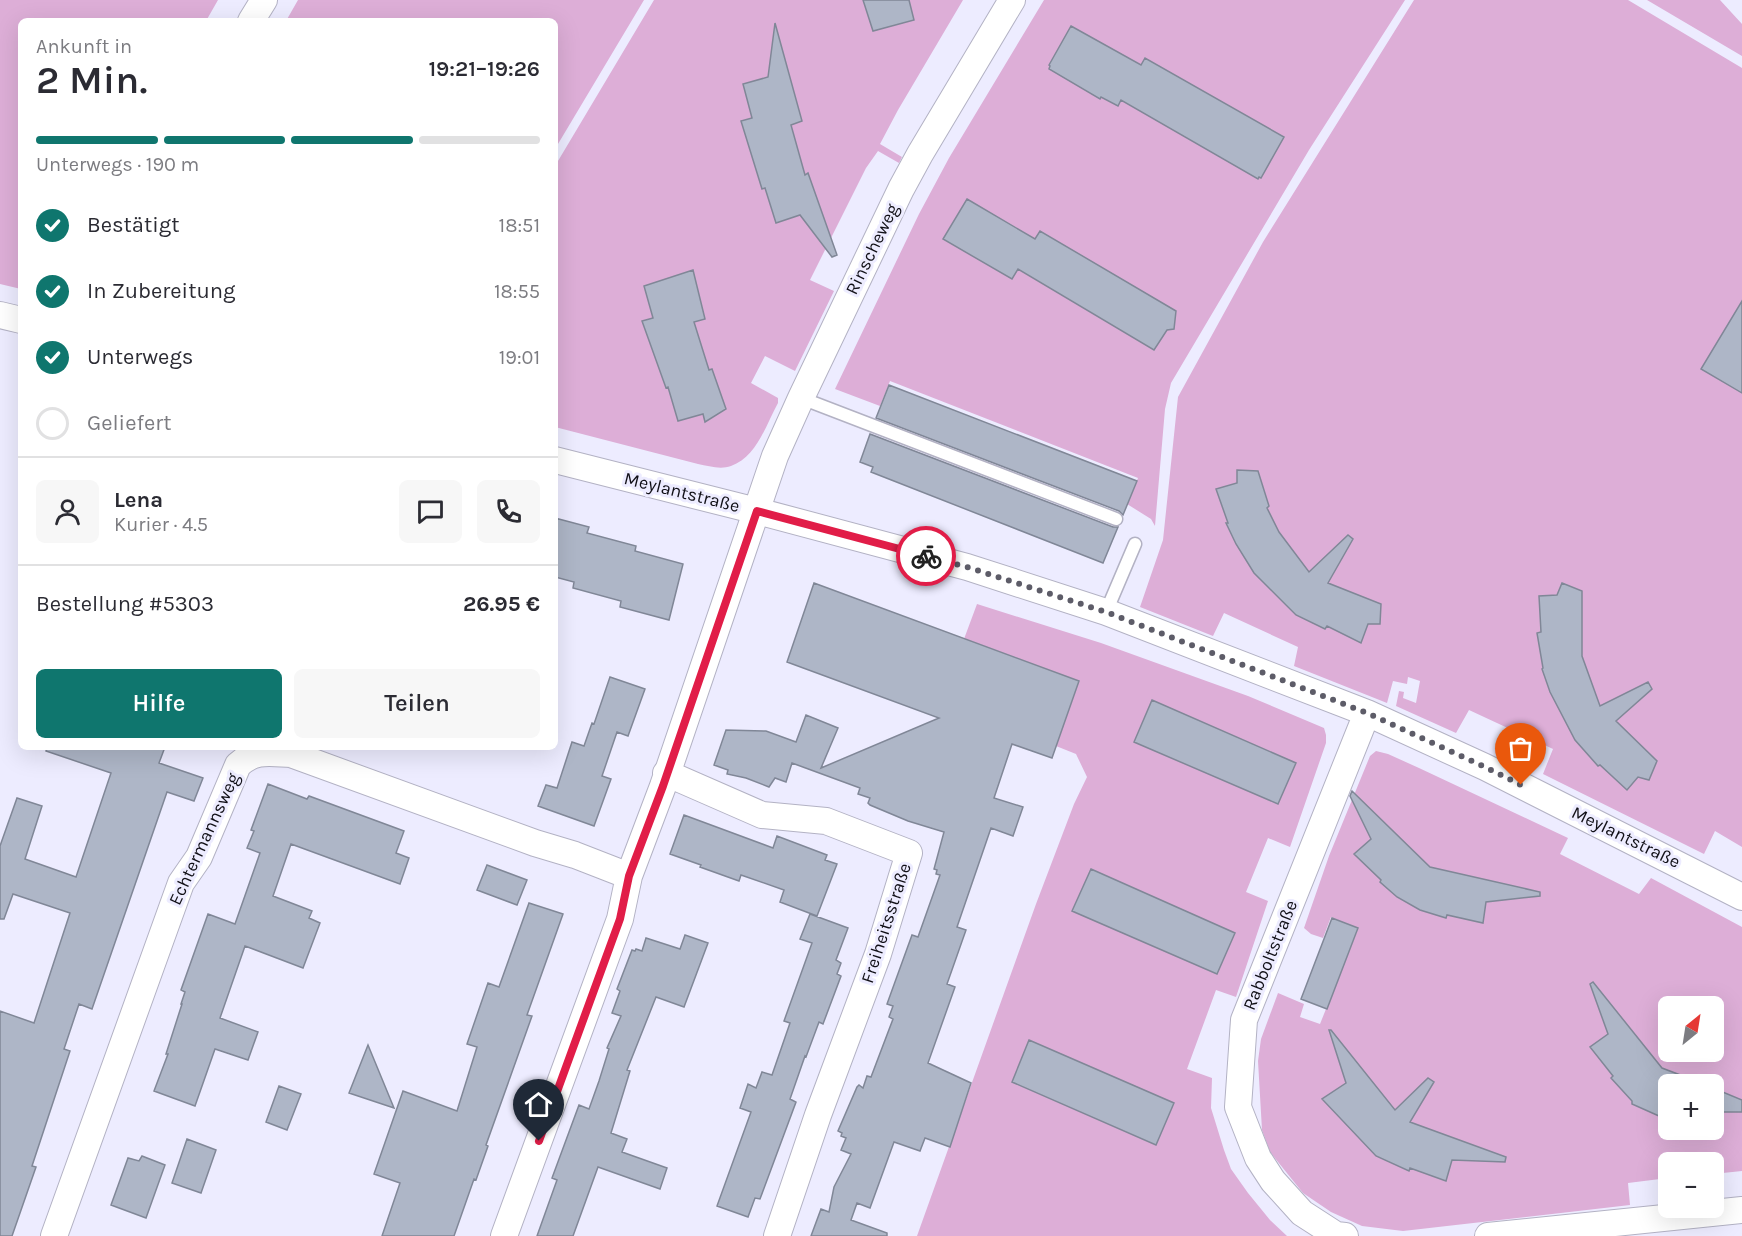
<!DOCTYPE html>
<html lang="de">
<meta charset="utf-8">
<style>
body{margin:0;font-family:Karla,sans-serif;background:#f7f7f7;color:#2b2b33;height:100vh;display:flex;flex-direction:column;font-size:22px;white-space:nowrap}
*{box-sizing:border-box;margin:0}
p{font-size:20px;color:#7c7c81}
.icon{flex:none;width:33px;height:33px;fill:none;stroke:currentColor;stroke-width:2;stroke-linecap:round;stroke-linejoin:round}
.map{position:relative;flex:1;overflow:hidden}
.drawer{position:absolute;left:18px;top:18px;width:540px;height:732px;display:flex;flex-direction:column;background:#fff;border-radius:9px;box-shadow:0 6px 24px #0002}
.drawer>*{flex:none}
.needle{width:39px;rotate:30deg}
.buttons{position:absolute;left:1658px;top:996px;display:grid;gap:12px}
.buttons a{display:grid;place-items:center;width:66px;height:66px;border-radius:9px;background:#fff;box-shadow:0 6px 24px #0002;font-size:30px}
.pin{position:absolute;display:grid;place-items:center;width:51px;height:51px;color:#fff;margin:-62px -26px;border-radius:50% 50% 50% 0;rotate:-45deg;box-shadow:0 0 6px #0007}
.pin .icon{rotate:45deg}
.courier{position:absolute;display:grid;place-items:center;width:60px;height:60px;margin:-30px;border:4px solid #e11d48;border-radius:50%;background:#fff;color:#222;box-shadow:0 2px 8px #0007}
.summary em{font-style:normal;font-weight:600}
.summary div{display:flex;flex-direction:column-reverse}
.summary{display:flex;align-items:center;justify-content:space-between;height:102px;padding:0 18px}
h1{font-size:39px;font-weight:600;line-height:45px}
.bar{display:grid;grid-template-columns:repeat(4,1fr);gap:9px 6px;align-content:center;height:72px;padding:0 18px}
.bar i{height:8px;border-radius:4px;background:#e1e1e2}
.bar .selected{background:#0f766e}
.bar p{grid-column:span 4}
.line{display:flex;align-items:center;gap:15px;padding:0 18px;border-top:2px solid #e1e1e2}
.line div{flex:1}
.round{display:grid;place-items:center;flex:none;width:63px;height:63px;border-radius:9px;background:#f7f7f7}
ol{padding:0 18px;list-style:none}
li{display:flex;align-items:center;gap:18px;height:66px}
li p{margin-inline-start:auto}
li .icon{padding:6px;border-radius:50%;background:#0f766e;color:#fff;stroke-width:4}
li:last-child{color:#7c7c81}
li i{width:33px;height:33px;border:3px solid #e1e1e2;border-radius:50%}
.primary-button{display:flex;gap:12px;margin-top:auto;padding:12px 18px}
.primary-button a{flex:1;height:69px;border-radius:9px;background:#0f766e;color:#fff;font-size:24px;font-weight:600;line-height:69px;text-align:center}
.primary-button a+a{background:#f7f7f7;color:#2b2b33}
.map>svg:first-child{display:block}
.green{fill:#ddaed7;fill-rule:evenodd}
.building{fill:#aeb6c7;stroke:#808797;stroke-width:1.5}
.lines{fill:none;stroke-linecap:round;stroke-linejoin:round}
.lane-casing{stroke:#b3b2c4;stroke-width:15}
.street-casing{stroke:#b3b2c4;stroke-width:28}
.lane{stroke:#fff;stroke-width:12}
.street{stroke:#fff;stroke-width:26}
.done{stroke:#5d5c68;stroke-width:6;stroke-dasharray:0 10.8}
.route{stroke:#e11d48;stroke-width:8}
.labels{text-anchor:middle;stroke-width:6;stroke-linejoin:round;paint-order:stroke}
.street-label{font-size:18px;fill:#100f16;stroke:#edecff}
</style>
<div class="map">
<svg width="1742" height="1236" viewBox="0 0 1742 1236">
<rect width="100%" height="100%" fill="#edecff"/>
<path class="green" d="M0,0H218L206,21H21V289L0,284Z
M298,0H644L555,149V21H286Z
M654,0H963L898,110L880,144L902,157L899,163L878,151L866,168L810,280L834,291L795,371L765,356L751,383L778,398V403C766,425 756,458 731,466C720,470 709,466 698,464L555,427V166Z
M1044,0H1405L1309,150L1171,383L1165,409L1155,526L1151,519L1127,504L1138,478L890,381L880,406L835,389L919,214L949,158Z
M1414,0H1628L1742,68V847L1715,831L1704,854L1543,774L1553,749L1469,710L1456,733L1396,706L1399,691L1404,692L1403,698L1416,703L1420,681L1408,677L1407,684L1393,681L1387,703L1294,666L1298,647L1224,613L1213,636L1140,607L1163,540L1178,397L1263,242Z
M1647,0H1720L1742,24V56Z
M977,604L1101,643L1248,696L1324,728L1326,735V743L1290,847L1268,838L1246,892L1268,901L1236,997L1216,990L1187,1069L1212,1078L1211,1108L1224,1150L1231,1169L1248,1193L1270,1220L1287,1236H917L1036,904L1074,804L1087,777L1076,754L1056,746L1079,681L964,639Z
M1376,751L1388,754L1419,768L1568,838L1560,854L1639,894L1651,878L1742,927V1171L1713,1174V1162H1668V1178L1628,1183L1630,1205L1403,1231L1362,1226L1331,1212L1303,1193L1270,1152L1262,1130L1258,1061L1261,1039L1278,993L1304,1004L1300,1017L1320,1024L1358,929L1331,917L1323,938L1311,934L1304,928L1329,856L1370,756ZM1668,1006H1713V1052H1668ZM1668,1084H1713V1130H1668Z"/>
<path class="building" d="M863,0H909L914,20L873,31Z
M775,23L802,121L791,125L805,175L808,173L837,255L832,257L800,215L776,223L765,188L762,189L741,121L752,118L743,84L768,77Z
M1071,26L1141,65L1145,58L1284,137L1261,178L1259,177L1258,179L1121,100L1118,106L1101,97L1100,99L1049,69L1050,66L1049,65Z
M967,199L1035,239L1040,231L1176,311L1174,329L1167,330L1154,350L1018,269L1012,279L943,239Z
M693,270L705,319L694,322L709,370L712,369L726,409L705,422L703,414L678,421L668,387L666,388L642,321L653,318L644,286Z
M1742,301V393L1701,369Z
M889,385L1137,481L1123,515L1119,511L876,418Z
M870,434L1113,527H1118L1103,563L871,472L873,467L860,462Z
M1237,470L1258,471L1269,506L1267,508L1279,532L1309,572L1348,535L1353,539L1328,583L1381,604L1380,624H1368L1361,643L1327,626L1325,629L1296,615L1254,573L1236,544L1226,523H1228L1216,489L1237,483Z
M555,518L589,527L587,533L636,546L635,551L683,564L669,620L620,607L621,601L573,588L574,582L555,577Z
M814,583L1079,681L1052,758L1012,744L994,798L1023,807L1013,836L991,828L957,927L966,930L947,984L955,987L928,1063L971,1083L950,1147L925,1138L920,1151L894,1142L870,1208L857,1203L851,1220L887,1233V1236H811L821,1209L829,1212L834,1187L851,1154L841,1150L846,1138L841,1136L842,1133L838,1131L857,1087L859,1085L863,1088L867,1076L871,1077L893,1019L889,1017L893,1006L887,1004L912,935L918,937L940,875L936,874L937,870L934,869L944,832L908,821L870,805L868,803L870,798L858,794L860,788L792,763L786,782L775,778L769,787L746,778L727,774L728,770L714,765L726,730L766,731L796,742L806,715L838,728L821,768L939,718L787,662Z
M1562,583L1582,591V656L1600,706L1648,682L1652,689L1616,721L1657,761L1649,780L1638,777L1627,790L1600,765L1598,766L1575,740L1550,692L1542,669L1543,668L1537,633L1541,632L1539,596L1557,595Z
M610,677L645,689L628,736L617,732L602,776L611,779L594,826L538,806L546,785L557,788L572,742L584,746L592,723L594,724Z
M1152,700L1296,763L1278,804L1134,742Z
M47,747H165L159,763L203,778L194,801L167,792L92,1009L79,1004L64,1049L70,1051L32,1166L36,1167L12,1236H0V1011L34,1023L70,913L13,894L4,919H0V846L17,798L42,806L25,859L76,877L111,773L46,751Z
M268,784L307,799L309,796L404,831L396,853L409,858L400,884L291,844L273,896L312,911L309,918L320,923L303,968L245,946L220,1018L258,1032L248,1060L215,1049L195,1106L154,1091L168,1054H166L182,1004H181L185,992L181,990L208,914L235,924L260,853L247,848L254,831L251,830Z
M1352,791L1430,867L1540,892V896L1486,902L1483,923L1447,915L1446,918L1420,910L1397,897L1380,882L1381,880L1354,854L1371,839L1350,796Z
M684,815L773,848L777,836L827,855L825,860L837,864L817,916L780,902L784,890L741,875L739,881L700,867L701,865L670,854Z
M487,865L527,880L517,905L477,890Z
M1091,869L1235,933L1217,974L1072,911Z
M529,903L563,914L527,1015L532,1016L486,1145L488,1146L476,1180L474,1179L454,1236H382L400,1183L374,1174L403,1091L457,1111L477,1047L467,1044L488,983L499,987Z
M810,914L848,928L836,960L841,963L837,974L841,976L823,1024L819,1022L806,1057L805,1056L790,1099L796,1102L760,1199L755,1198L748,1217L717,1206L751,1112L740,1108L748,1084L756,1088L762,1072L772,1075L790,1023L784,1021L812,943L800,939Z
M1332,918L1358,928L1327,1009L1301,999Z
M685,935L708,943L684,1007L656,997L627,1070L630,1071L611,1133L627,1139L622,1152L667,1168L660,1189L598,1167L573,1236H537L557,1180L552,1178L579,1105L589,1109L599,1081L609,1049L607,1048L621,1016L612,1013L620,991L617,989L632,950L635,951L636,949L642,951L646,938L680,949Z
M1593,982L1662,1068L1704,1084H1668V1120L1632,1104V1101L1611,1078L1613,1076L1590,1047L1608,1034L1590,984Z
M1329,1030H1331L1395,1110L1428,1078L1434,1082L1410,1122L1506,1157L1505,1162L1452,1160L1446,1181L1410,1168L1409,1171L1376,1156L1322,1099L1346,1083Z
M1029,1040L1174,1103L1156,1145L1012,1082Z
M368,1045L394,1108L349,1093Z
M279,1086L301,1094L287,1130L266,1122Z
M1713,1088L1742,1100V1112H1714L1713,1114Z
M187,1139L216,1150L201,1193L172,1183Z
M142,1156L165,1165L146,1218L111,1205L128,1158L139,1161Z"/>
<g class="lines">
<g class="lane-casing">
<path id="lane" d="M801,398L1116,519
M1106,612L1135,544"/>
</g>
<g class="street-casing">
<path id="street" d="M251,21L264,0
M0,315L21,320
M555,460L757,511L967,567L1106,612L1367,713L1485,767L1742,897
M666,773L762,815L826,821L909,853L878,954L818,1115L777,1236
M54,1236L181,883L199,857L238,765C255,749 269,753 291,754L535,843L575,855L629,876
M504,1236L620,919L629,876L663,786L775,456L801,398L901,189L920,154L1012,0
M1345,1236L1336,1235L1302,1213L1273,1181L1258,1158L1238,1107L1244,1020L1367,713
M1488,1236L1742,1210"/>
</g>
<use href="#lane" class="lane"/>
<use href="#street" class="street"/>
</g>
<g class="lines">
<path class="done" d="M926,556L967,567L1106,612L1367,713L1485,767L1521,785"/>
<path class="route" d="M539,1141L620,919L629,876L663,786L757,511L926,556"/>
</g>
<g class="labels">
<g class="street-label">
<text transform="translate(872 249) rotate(-64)" y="6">Rinscheweg</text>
<text transform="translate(682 492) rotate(14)" y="6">Meylantstraße</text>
<text transform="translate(1626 837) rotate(26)" y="6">Meylantstraße</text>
<text transform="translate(204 839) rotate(-65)" y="6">Echtermannsweg</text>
<text transform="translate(886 923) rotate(-72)" y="6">Freiheitsstraße</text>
<text transform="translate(1270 955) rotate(-68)" y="6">Rabboltstraße</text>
</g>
</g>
</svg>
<div class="buttons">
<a><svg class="needle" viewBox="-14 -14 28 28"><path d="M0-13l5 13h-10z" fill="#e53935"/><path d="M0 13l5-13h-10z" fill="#7c7c81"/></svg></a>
<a>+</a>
<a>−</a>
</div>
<div class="pin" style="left:1521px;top:785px;background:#ea580c"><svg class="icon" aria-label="bag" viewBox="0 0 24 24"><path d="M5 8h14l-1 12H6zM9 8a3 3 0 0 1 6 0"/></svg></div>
<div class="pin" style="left:539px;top:1141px;background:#1f2937"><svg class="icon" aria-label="home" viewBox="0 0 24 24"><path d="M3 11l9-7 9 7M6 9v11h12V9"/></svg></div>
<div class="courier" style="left:926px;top:556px"><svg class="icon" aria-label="bike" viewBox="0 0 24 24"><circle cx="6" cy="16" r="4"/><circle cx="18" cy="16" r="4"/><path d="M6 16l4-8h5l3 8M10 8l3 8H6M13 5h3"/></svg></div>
<section class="drawer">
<div class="summary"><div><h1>2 Min.</h1><p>Ankunft in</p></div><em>19:21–19:26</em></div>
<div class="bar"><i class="selected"></i><i class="selected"></i><i class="selected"></i><i></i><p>Unterwegs · 190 m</p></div>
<ol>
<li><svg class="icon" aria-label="check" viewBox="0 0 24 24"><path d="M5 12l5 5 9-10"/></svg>Bestätigt<p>18:51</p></li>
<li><svg class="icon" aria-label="check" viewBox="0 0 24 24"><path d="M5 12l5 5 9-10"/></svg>In Zubereitung<p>18:55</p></li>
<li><svg class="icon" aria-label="check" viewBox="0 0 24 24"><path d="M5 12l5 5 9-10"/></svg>Unterwegs<p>19:01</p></li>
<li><i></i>Geliefert</li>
</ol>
<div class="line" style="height:108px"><a class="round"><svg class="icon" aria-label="person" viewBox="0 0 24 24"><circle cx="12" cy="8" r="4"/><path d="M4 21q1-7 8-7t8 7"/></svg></a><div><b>Lena</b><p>Kurier · 4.5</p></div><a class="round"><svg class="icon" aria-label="chat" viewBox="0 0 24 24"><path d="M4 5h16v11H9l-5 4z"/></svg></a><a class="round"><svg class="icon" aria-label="phone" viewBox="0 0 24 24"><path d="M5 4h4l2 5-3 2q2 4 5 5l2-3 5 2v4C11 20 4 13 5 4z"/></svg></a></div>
<div class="line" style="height:78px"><div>Bestellung #5303</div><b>26.95 €</b></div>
<div class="primary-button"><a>Hilfe</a><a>Teilen</a></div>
</section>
</div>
